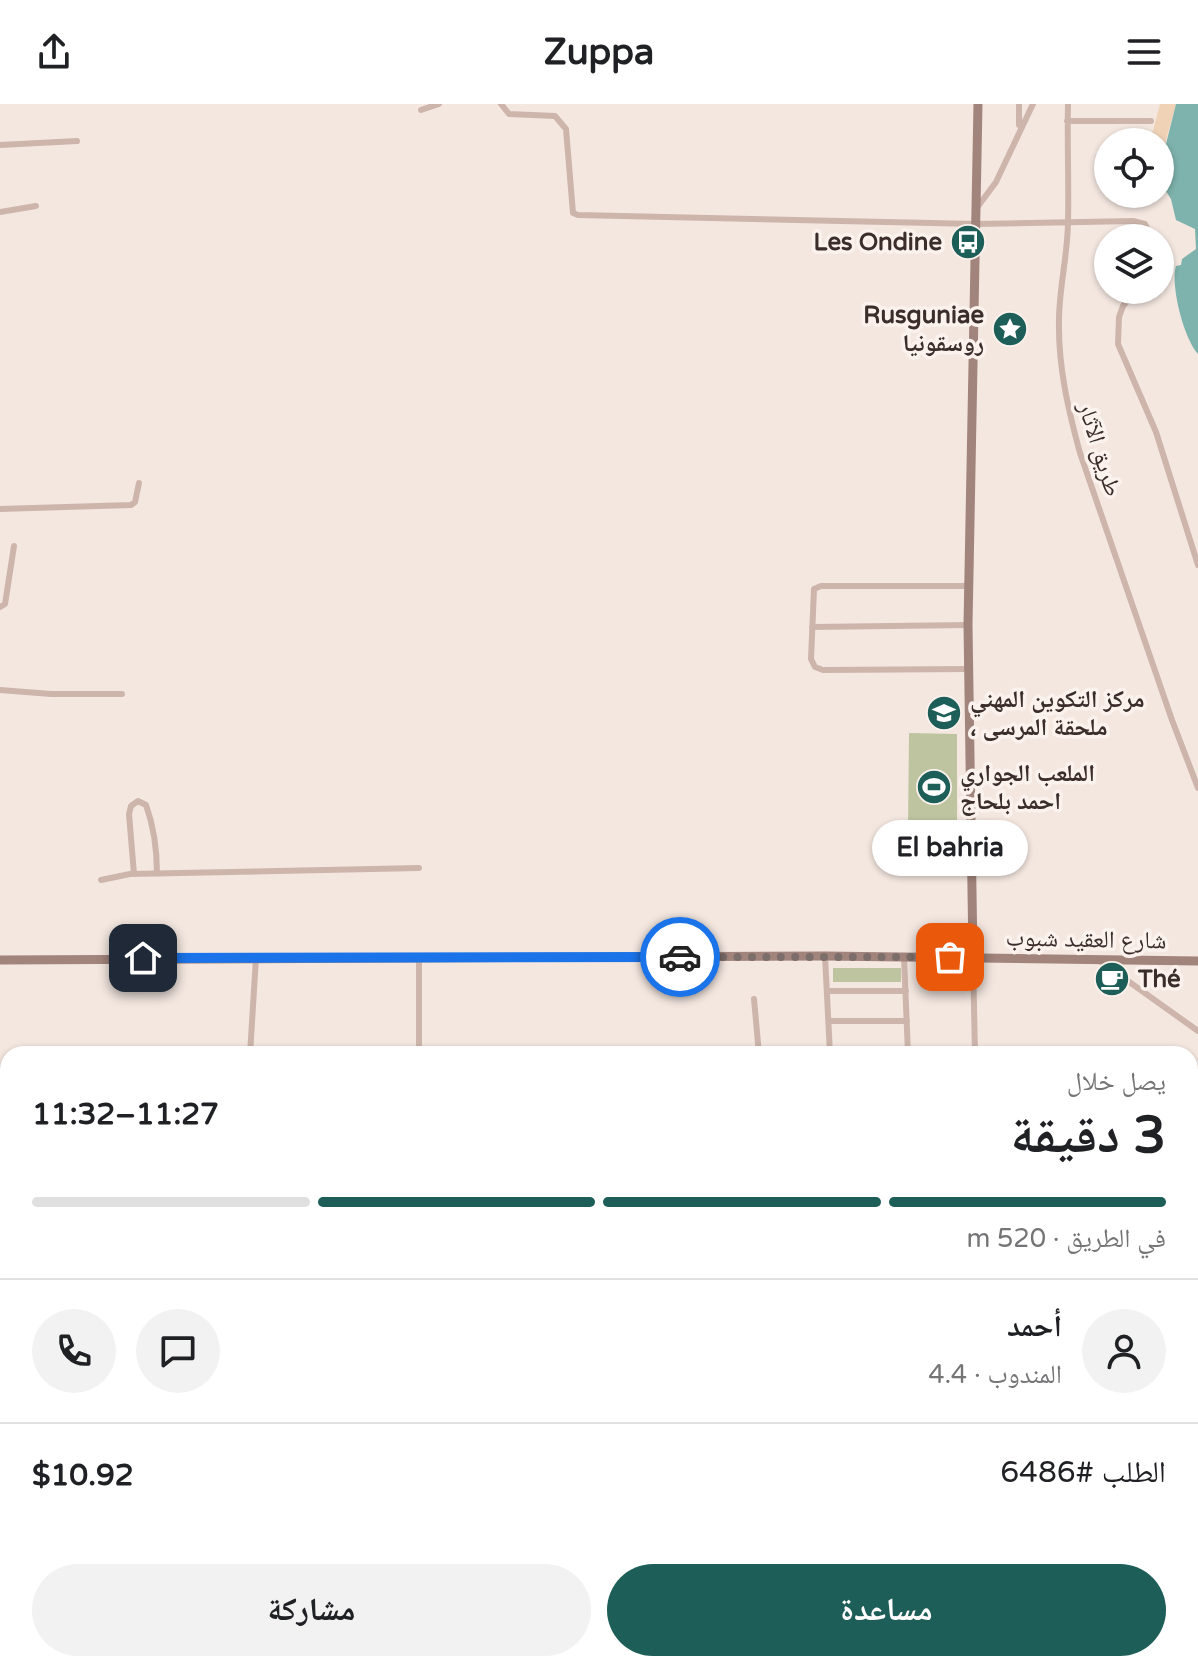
<!DOCTYPE html>
<html lang="ar">
<meta charset="utf-8">
<style>
body{margin:0;font-family:"Varela Round","Noto Naskh Arabic",sans-serif;background:#f2f2f2;color:#202124;direction:rtl;height:100vh;display:flex;flex-direction:column;font-size:30px;white-space:nowrap}
*{box-sizing:border-box;margin:0}
p{font-size:26px;color:#757577}
.icon{flex:none;width:44px;height:44px;fill:none;stroke:currentColor;stroke-width:2;stroke-linecap:round;stroke-linejoin:round}
.map{position:relative;flex:1;overflow:hidden;direction:ltr}
.sheet{position:absolute;left:0px;top:942px;width:1198px;height:626px;display:flex;flex-direction:column;background:#fff;border-radius:24px 24px 0 0;box-shadow:0 2px 6px #0004;direction:rtl}
.sheet>*{flex:none}
.tools{position:absolute;left:1094px;top:24px;display:grid;gap:16px}
.tools a{display:grid;place-items:center;width:80px;height:80px;border-radius:50%;background:#fff;box-shadow:0 2px 6px #0004;font-size:40px}
.pin{position:absolute;display:grid;place-items:center;width:68px;height:68px;color:#fff;margin:-34px;border-radius:16px;box-shadow:0 4px 12px #0006}
.courier{position:absolute;display:grid;place-items:center;width:80px;height:80px;margin:-40px;border:6px solid #1a73e8;border-radius:50%;background:#fff;color:#222;box-shadow:0 2px 10px #0007}
.bubble{position:absolute;height:56px;border-radius:28px;background:#fff;box-shadow:0 2px 6px #0004;font-size:26px;font-weight:700;line-height:56px;text-align:center;direction:rtl}
.overview em{font-style:normal;font-weight:700}
.overview div{display:flex;flex-direction:column-reverse}
.overview{display:flex;align-items:center;justify-content:space-between;height:136px;padding:0 32px}
h1{font-size:52px;font-weight:700;line-height:60px}
.bar{display:grid;grid-template-columns:repeat(4,1fr);gap:12px 8px;align-content:center;height:96px;padding:0 32px}
.bar i{height:10px;border-radius:6px;background:#e0e0e0}
.bar .selected{background:#1e5e58}
.bar p{grid-column:span 4}
.line{display:flex;align-items:center;gap:20px;padding:0 32px;border-top:2px solid #e0e0e0}
.line div{flex:1}
.round{display:grid;place-items:center;flex:none;width:84px;height:84px;border-radius:42px;background:#f2f2f2}
.cta{display:flex;gap:16px;margin-top:auto;padding:16px 32px}
.cta a{flex:1;height:92px;border-radius:48px;background:#1e5e58;color:#fff;font-size:32px;font-weight:700;line-height:92px;text-align:center}
.cta a+a{background:#f2f2f2;color:#202124}
header{display:flex;justify-content:space-between;align-items:center;height:104px;padding:0 32px;background:#fff;font-size:36px;font-weight:700}
.map>svg:first-child{display:block}
.green{fill:#bdc49f}
.sand{fill:#f0d3b6}
.water{fill:#7eb2ac}
.lines{fill:none;stroke-linecap:round;stroke-linejoin:round}
.minor{stroke:#cdb5ab;stroke-width:6}
.secondary{stroke:#a1847c;stroke-width:9}
.done{stroke:#7c6e6a;stroke-width:8;stroke-dasharray:0 14.4}
.route{stroke:#1a73e8;stroke-width:10}
.labels{text-anchor:middle;stroke-width:7;stroke-linejoin:round;paint-order:stroke}
.poi-label{font-size:24px;font-weight:bold;fill:#3b2d2a;stroke:#fbf2ed;text-anchor:start}
.street-label{font-size:24px;fill:#3b2d2a;stroke:#fbf2ed}
</style>
<header><svg class="icon" aria-label="menu" viewBox="0 0 24 24"><path d="M4 6h16M4 12h16M4 18h16"/></svg>Zuppa<svg class="icon" aria-label="share" viewBox="0 0 24 24"><path d="M12 15V3M7 8l5-5 5 5M5 13v7h14v-7"/></svg></header>
<div class="map">
<svg width="1198" height="1567" viewBox="0 0 1198 1567">
<rect width="100%" height="100%" fill="#f4e7e0"/>
<path class="green" d="M909,629L957,630V730L908,729Z
M833,864H901V878H833Z"/>
<path class="sand" d="M1160,0H1176L1166,36L1160,74V38H1150Z"/>
<path class="water" d="M1176,0H1198V250C1184,235 1170,181 1176,162L1181,161L1182,155L1196,145L1195,125L1176,116L1171,95L1160,78L1164,48Z"/>
<g class="lines">
<path class="minor" d="M501,0L509,10L555,12L566,25L573,109L578,111L976,120L1133,117L1145,120L1152,134
M1019,0V21
M1068,0C1067,39 1069,78 1068,117C1068,150 1059,184 1059,216C1058,262 1068,305 1080,349L1172,616L1198,684
M421,6L439,0
M1067,17H1151
M0,41L77,37
M976,105L996,78L1033,0
M0,108L36,102
M1136,186L1123,202L1119,213L1118,240L1156,328L1198,461
M0,405L131,401L135,398L139,379
M968,482H821L814,485L811,555L815,563L823,566L970,565
M0,503L5,500L14,442
M812,523L968,521
M0,586L51,590H122
M134,770L129,710L131,702L138,697L146,701C154,723 157,747 157,770
M101,776L130,770L419,764
M825,852L830,950
M904,853L908,950
M973,854L975,950
M1100,857L1198,927
M828,887H906
M754,895L759,950
M829,917H907
M250,950L256,854
M419,950V854
M0,1210H8
M1190,1230L1198,1228
M1190,1351L1198,1352
M0,1532H8
M49,1560V1567
M438,1560L458,1566L471,1560
M537,1567L540,1560
M972,1567V1560"/>
<path class="secondary" d="M973,853L968,521L978,0
M0,856L825,852L1198,857"/>
</g>
<g class="lines">
<path class="done" d="M680,853H950"/>
<path class="route" d="M143,854L680,853"/>
</g>
<defs>
<g id="bus-disc" transform="scale(1.8)"><circle r="9.5" fill="#1e5e58" stroke="#fbf2ed"/><path d="M-5-6H5V4H4V6H2V4H-2V6H-4V4H-5ZM-3.5-4V0h7V-4ZM-3.5 1.2v1.5H-2V1.2ZM2 1.2v1.5H3.5V1.2Z" fill="#fff"/></g>
<g id="sight-disc" transform="scale(1.8)"><circle r="9.5" fill="#1e5e58" stroke="#fbf2ed"/><path d="M0-6L1.8-2.2L6-1.7L2.9 1.2L3.7 5.4L0 3.3L-3.7 5.4L-2.9 1.2L-6-1.7L-1.8-2.2Z" fill="#fff"/></g>
<g id="university-disc" transform="scale(1.8)"><circle r="9.5" fill="#1e5e58" stroke="#fbf2ed"/><path d="M0-5L7-2L0 1L-7-2ZM-4 1L0 2.5L4 1V4Q0 6-4 4Z" fill="#fff"/></g>
<g id="stadium-disc" transform="scale(1.8)"><circle r="9.5" fill="#1e5e58" stroke="#fbf2ed"/><path d="M0-5a6.5 5 0 1 0 0 10a6.5 5 0 1 0 0-10ZM-3.5-1.8h7v3.6h-7Z" fill="#fff"/></g>
<g id="cafe-disc" transform="scale(1.8)"><circle r="9.5" fill="#1e5e58" stroke="#fbf2ed"/><path d="M-5.5-4.5H6V0H3Q3 3.5 0 3.5H-2.5Q-5.5 3.5-5.5 0ZM3-3.2v2h1.7v-2ZM-6 4.5H4V6H-6Z" fill="#fff"/></g>
</defs>
<g fill-rule="evenodd">
<use href="#bus-disc" x="968" y="138"/>
<use href="#sight-disc" x="1010" y="225"/>
<use href="#university-disc" x="944" y="609"/>
<use href="#stadium-disc" x="934" y="683"/>
<use href="#cafe-disc" x="1112" y="875"/>
</g>
<g class="labels">
<g class="poi-label">
<text x="942" y="146" text-anchor="end">Les Ondine</text>
<text x="984" y="219" text-anchor="end">Rusguniae<tspan x="984" dy="28">روسقونيا</tspan></text>
<text x="970" y="603">مركز التكوين المهني<tspan x="970" dy="28">، ملحقة المرسى</tspan></text>
<text x="960" y="677">الملعب الجواري<tspan x="960" dy="28">احمد بلحاج</tspan></text>
<text x="1138" y="883">Thé</text>
</g>
<g class="street-label">
<text transform="translate(1100 345) rotate(73)" y="8">طريق الآثار</text>
<text transform="translate(1086 835) rotate(1)" y="8">شارع العقيد شبوب</text>
</g>
</g>
</svg>
<div class="tools">
<a><svg class="icon" aria-label="locate" viewBox="0 0 24 24"><circle cx="12" cy="12" r="6"/><path d="M12 2v4M12 18v4M2 12h4M18 12h4"/></svg></a>
<a><svg class="icon" aria-label="layers" viewBox="0 0 24 24"><path d="M12 4l9 5-9 5-9-5zM3 14l9 5 9-5"/></svg></a>
</div>
<div class="pin" style="left:950px;top:853px;background:#ea580c"><svg class="icon" aria-label="bag" viewBox="0 0 24 24"><path d="M5 8h14l-1 12H6zM9 8a3 3 0 0 1 6 0"/></svg></div>
<div class="pin" style="left:143px;top:854px;background:#1f2937"><svg class="icon" aria-label="home" viewBox="0 0 24 24"><path d="M3 11l9-7 9 7M6 9v11h12V9"/></svg></div>
<div class="courier" style="left:680px;top:853px"><svg class="icon" aria-label="car" viewBox="0 0 24 24"><path d="M5 17H2v-5l4-1 3-4h7l3 4 3 1v5h-3M9 17h6M6 11h13"/><circle cx="7" cy="17" r="2"/><circle cx="17" cy="17" r="2"/></svg></div>
<div class="bubble" style="left:872px;top:716px;width:156px">El bahria</div>
<section class="sheet">
<div class="overview"><div><h1>3 دقيقة</h1><p>يصل خلال</p></div><em>11:27–11:32</em></div>
<div class="bar"><i class="selected"></i><i class="selected"></i><i class="selected"></i><i></i><p>في الطريق · 520 m</p></div>
<div class="line" style="height:144px"><a class="round"><svg class="icon" aria-label="person" viewBox="0 0 24 24"><circle cx="12" cy="8" r="4"/><path d="M4 21q1-7 8-7t8 7"/></svg></a><div><b>أحمد</b><p>المندوب · 4.4</p></div><a class="round"><svg class="icon" aria-label="chat" viewBox="0 0 24 24"><path d="M4 5h16v11H9l-5 4z"/></svg></a><a class="round"><svg class="icon" aria-label="phone" viewBox="0 0 24 24"><path d="M5 4h4l2 5-3 2q2 4 5 5l2-3 5 2v4C11 20 4 13 5 4z"/></svg></a></div>
<div class="line" style="height:104px"><div>الطلب #6486</div><b>$10.92</b></div>
<div class="cta"><a>مساعدة</a><a>مشاركة</a></div>
</section>
</div>
